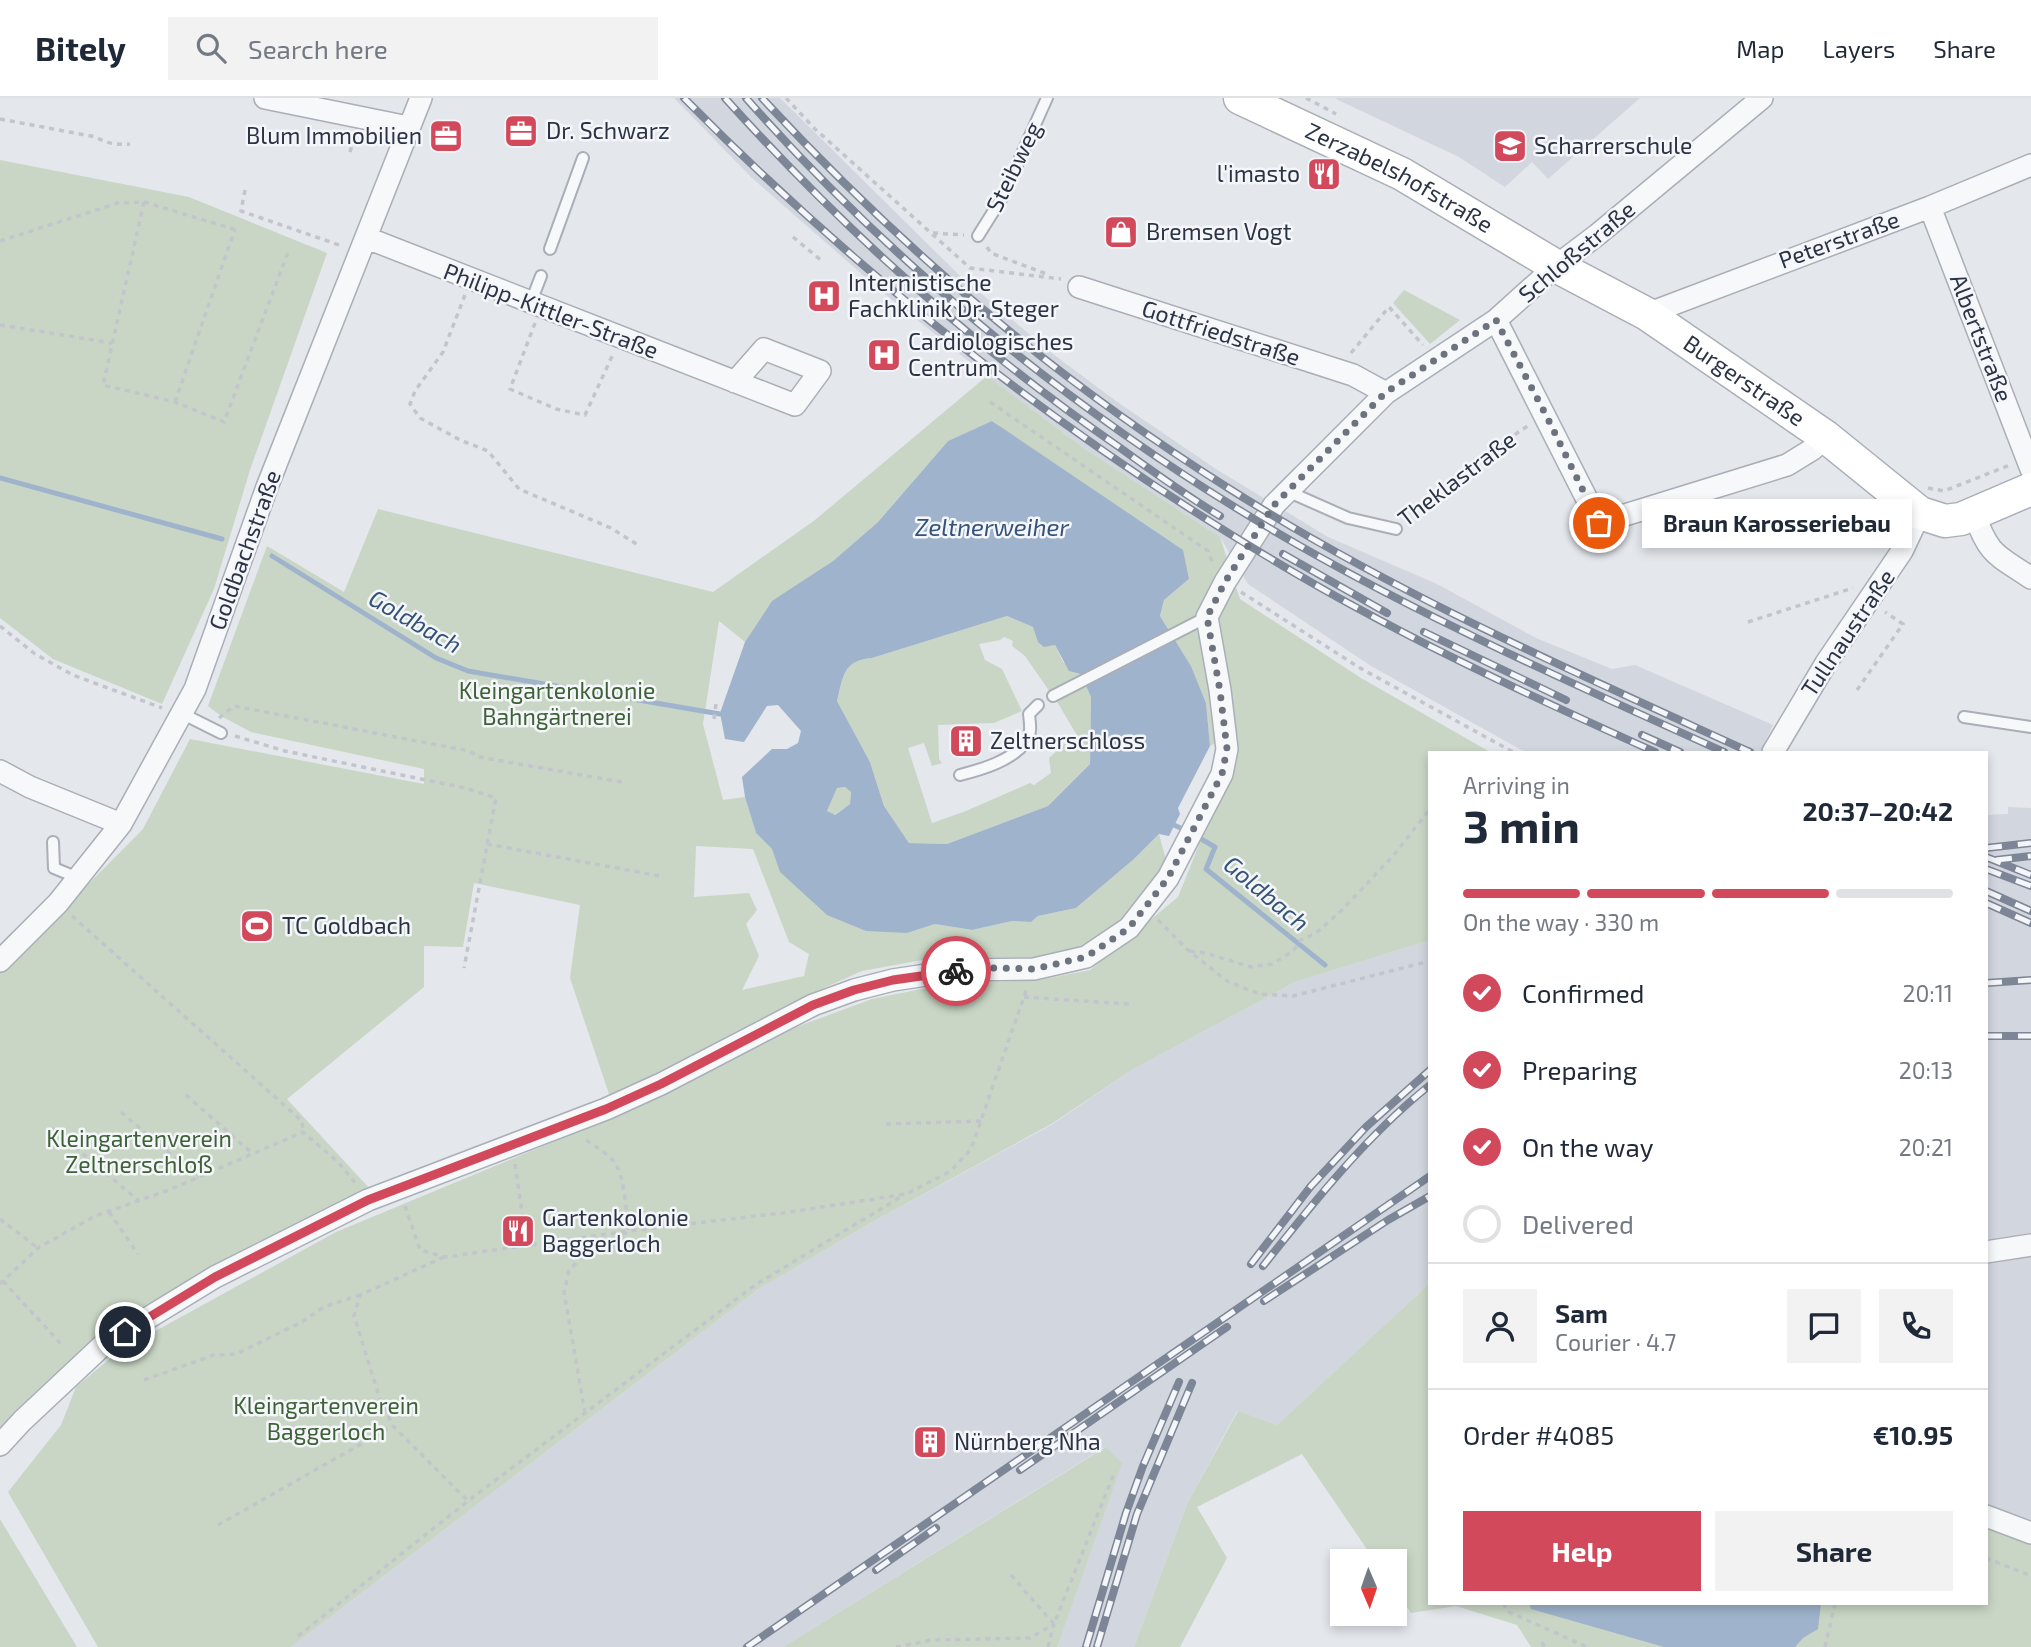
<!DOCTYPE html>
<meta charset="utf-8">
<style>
body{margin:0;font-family:"Exo 2",sans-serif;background:#f2f2f3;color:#1f2937;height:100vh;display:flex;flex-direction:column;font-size:26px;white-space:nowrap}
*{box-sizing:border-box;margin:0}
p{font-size:23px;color:#747a83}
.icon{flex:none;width:38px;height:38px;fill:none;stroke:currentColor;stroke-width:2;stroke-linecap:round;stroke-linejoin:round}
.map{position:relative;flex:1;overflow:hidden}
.drawer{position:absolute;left:1428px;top:653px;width:560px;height:854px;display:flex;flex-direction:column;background:#fff;border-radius:0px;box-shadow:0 4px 10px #0003}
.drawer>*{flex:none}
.needle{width:46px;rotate:178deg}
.fabs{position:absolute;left:1330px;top:1451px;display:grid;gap:14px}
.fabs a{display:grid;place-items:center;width:77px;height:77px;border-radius:0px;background:#fff;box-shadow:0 4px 10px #0003;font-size:35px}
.pin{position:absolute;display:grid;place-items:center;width:60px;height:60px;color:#fff;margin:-30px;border:4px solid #fff;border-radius:50%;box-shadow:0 2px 7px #0007}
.courier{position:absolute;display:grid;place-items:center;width:70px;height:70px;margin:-35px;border:5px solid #d1495b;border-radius:50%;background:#fff;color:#222;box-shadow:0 2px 9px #0007}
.bubble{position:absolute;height:49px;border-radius:0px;background:#fff;box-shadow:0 4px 10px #0003;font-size:23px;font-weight:700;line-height:49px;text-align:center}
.head em{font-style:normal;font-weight:700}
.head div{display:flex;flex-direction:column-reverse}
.head{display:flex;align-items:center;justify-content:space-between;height:119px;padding:0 35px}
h1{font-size:46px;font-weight:700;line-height:52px}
.bar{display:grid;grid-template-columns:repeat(4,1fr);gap:10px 7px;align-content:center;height:84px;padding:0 35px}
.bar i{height:9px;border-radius:5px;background:#e0e1e3}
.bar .current{background:#d1495b}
.bar p{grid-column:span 4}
.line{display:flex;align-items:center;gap:18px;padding:0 35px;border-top:2px solid #e0e1e3}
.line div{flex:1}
.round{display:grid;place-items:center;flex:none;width:74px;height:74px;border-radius:0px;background:#f2f2f3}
ol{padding:0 35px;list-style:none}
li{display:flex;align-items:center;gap:21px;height:77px}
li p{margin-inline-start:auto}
li .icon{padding:7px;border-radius:50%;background:#d1495b;color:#fff;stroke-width:4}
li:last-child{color:#747a83}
li i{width:38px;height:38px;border:4px solid #e0e1e3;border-radius:50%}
.button{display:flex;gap:14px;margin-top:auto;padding:14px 35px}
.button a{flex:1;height:80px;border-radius:0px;background:#d1495b;color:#fff;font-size:28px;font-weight:700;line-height:80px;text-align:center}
.button a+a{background:#f2f2f3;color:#1f2937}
header{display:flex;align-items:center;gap:42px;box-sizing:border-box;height:98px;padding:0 35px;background:#fff;border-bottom:2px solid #e0e1e3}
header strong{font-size:33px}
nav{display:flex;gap:38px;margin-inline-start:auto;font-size:24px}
.search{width:490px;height:63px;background:#f2f2f3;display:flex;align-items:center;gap:18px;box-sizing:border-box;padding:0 24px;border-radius:0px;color:#747a83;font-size:26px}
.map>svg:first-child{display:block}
.built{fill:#d2d6de}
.green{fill:#c9d6c5;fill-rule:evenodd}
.water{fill:#9fb4cc;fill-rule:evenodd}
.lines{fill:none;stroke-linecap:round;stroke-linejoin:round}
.stream{stroke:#9fb4cc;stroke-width:5}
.lane-casing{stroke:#a9aeb7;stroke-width:14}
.street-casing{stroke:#a9aeb7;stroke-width:24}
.secondary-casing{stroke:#a9aeb7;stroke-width:35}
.path{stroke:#c2c5cb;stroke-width:3.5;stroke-dasharray:5 5;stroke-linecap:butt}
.lane{stroke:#f7f8fa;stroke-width:10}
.street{stroke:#f7f8fa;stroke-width:21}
.secondary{stroke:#fff;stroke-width:32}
.rail-casing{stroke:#7d8696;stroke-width:8}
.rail{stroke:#f4f6f9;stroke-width:5;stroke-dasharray:16;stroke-linecap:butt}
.done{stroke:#6c737f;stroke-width:7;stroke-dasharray:0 12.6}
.route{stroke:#d1495b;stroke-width:9}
.labels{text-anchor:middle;stroke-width:5;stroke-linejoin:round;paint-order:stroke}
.poi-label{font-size:23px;fill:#2b3445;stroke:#f4f6f9;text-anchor:start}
.street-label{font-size:23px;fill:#2b3445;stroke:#f4f6f9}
.park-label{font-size:23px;fill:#3f6138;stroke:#f4f6f9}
.water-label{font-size:24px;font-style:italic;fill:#34527a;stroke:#f4f6f9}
</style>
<header>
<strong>Bitely</strong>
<div class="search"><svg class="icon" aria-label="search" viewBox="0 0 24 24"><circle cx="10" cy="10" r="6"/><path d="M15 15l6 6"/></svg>Search here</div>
<nav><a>Map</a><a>Layers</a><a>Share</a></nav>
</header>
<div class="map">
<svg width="2031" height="1549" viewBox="0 0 2031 1549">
<rect width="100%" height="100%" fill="#e4e7ec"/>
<path class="built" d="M674,0H780L959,177L1053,256L1116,303L1216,371L1328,439L1437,486L1536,540L1612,571L1635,567L1773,627L1763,648L1778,654H1525L1371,568L1248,486L1220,439L1085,351L987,278L880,192L751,79Z
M1337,0H1640L1548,81L1532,64L1505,89L1459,59L1336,1Z
M2008,709L2031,710V1429L1986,1412V717L2008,716Z
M1430,842V1185L1277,1327L1237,1313L1188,1404L1134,1549H1057L1105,1349L783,1549H291L757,1192L867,1127L1053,1026L1130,973L1295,884Z"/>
<path class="green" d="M0,62L189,99L327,155L250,372L214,491L162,606L53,561L0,520Z
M1404,192L1460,222L1430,246L1393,205Z
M987,278L1085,351L1220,439L1240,501L1361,580L1490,654H1430V842L1295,884L1130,973L1053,1025L867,1127L757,1192L291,1549H98L8,1394L61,1327L76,1289L119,1253L336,1134L579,1033L756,944L872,901L941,887L1039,882L1090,872L1178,799L1220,695L1236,633L1210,648L1206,605L1191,568L1160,518L1164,502L1189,481L993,323L948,343L878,424L833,463L772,504L745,544L719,523L703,626L723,702L745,699L756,735L772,751L781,774L907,835L935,826L972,832L1012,823L1031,824L1038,818L1076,810L1134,761L1159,736L1167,766L1124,824L1060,859L933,860L862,873L797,902L610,999L570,880L580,807L474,785L463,849L424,848V889L287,1001L371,1092L253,1148L118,1223L46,1284L0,1334V875L143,731L190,641L424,686V671L251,634L221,618L208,608L267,448L344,494L378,411L713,494L815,422ZM696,748L753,751L789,844L809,856L804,878L742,892L759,858L746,826L757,812L749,795L694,799Z
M1007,518L1033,529L1055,547L1063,564L1081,576L1050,594L1025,558L1012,548L1013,543L1004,539L1000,542L979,546L985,562L1002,571L1022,613L994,625L938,627L939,661L942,665L932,668L924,645L908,650L932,725L966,713L1030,685L1034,687L1051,675L1049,660L1068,643L1071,646L1076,644L1078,639L1056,602L1087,586L1091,599L1090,666L1048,708L947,746L909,745L884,708L870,664L837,603C843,579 843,562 872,560Z
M845,689L851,694L850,706L834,717L827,713L837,690Z
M1430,1185V1505H1986V1427L2031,1445V1549H1531L1517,1527L1456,1508L1411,1515L1395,1492V1463H1375L1302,1356L1197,1409L1227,1460L1180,1549H1134L1188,1404L1238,1313L1277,1327Z
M1106,1349L1122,1365L1057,1549H783Z
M0,1421L77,1549H0Z"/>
<path class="water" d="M992,323L1183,452L1189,481L1164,502L1160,518L1191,568L1206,605L1210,648L1178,710L1180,716L1169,738L1159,736L1134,761L1076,810L1038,818L1031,824L1012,823L972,832L935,826L907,835L866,833L827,817L780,774L772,751L756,735L745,699L742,679L772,651H787L798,645L801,633L778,607L767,608L744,644L725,641L720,615L745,544L772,503L833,463L878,424L948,343ZM1007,518L1033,529L1038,544L1044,549L1055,547L1069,573L1081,576L1091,599L1090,666L1048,708L947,746L909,745L884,708L870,664L837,603C843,579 843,562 872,560ZM845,689L851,694L850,706L835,717L827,713L837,690Z
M1529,1505H1821L1818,1531L1803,1540L1795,1549H1664L1531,1511Z"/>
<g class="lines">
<path class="stream" d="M0,380L222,441
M272,458L436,560L468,573L720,616
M1174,727L1187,733
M1196,738L1215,749L1206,771L1325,867"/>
<g class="lane-casing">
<path id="lane" d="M978,138L1003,98L1047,0
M550,151L583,60
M531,204L541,178
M1287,393L1348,420L1396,431
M1053,598L1207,519
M181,615L221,635
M1964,619L2031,629
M960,677C983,671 1011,663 1026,644C1032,636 1030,625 1029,616L1038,607
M53,744L54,770L78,780"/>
</g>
<g class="street-casing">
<path id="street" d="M265,0L408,29
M1930,109L2031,371
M367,140L795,307L820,273L764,251L735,284
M1079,189L1353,277L1386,295
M1647,216L1930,109L2031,67
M1496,222L1599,425L1787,367L1813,351L1826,339
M1974,416C1990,459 1996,456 2031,480
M1773,654L1826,565L1902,453L1920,415
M0,673L30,689L121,726
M0,863L58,805L121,726L195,591L267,389L421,0
M1986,1154L2031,1147
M0,1347L22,1323L102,1248L215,1179L368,1102L606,1011L661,986L813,907L854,892L893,882L959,872L1034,871L1086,859L1129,830L1168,780L1222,676L1227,651L1220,592L1207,519L1225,484L1274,407L1386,295L1496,222L1556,168L1597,137L1762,0
M1986,1418L2031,1435"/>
</g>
<g class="secondary-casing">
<g id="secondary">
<path id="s1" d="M1240,0L1402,76L1556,168L1647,216L1826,339L1920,415L1945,423L1961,421L2031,391"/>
</g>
</g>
<path class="path" d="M786,0L815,31L970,170L1061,181
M1306,0L1336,16
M0,21L96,39C107,46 118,47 130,46
M350,54L355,36
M245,92L241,113L342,148
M144,104L103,287L175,304L224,324L288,154
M933,135L964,137
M793,139L822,163
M0,143L118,105L144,104L240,133
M987,149L991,155L1049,177
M465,197L443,254L415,293L410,306L420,320L460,342L488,353L519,391L611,430L638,447
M535,225L510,291L556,311L585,317L614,254
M0,227L112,245
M1351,255L1389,209L1423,247
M175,304L235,131
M990,304L1208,453L1214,468
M1928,390L1944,393L2010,367
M1405,423L1467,369L1529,327
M1241,494L1360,570L1513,654
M1748,524L1853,490
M0,528L35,556L73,577L162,610
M1857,592L1903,526L1885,514
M219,620L234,608L469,653L479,659L622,684
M714,621L716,606
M235,638L285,653L465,690L496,700L464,870
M487,746L660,778
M72,818L302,1023L303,1034
M1158,822L1188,852L1227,883L1259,896L1293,898L1430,863
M1190,853L1205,855L1251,869L1272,866L1293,853L1301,842L1315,836L1342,812L1393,758L1430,711
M1024,899L1129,906
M186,997L253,1056
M121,1014L198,1080
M886,1026L981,1023
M52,1030L139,1103
M515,1066L523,1121
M405,1108L420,1152L445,1159L629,1133C626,1115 625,1080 615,1065C607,1054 594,1049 584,1040
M109,1114L138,1156
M0,1121L38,1150
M444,1159L360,1197L354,1218L380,1301L393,1328L468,1403
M3,1183L61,1246
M0,1186L38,1150L95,1118L169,1092L303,1034L338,1064L356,1086
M144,1282L214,1257L236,1256L300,1225L324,1209L360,1197
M585,1315L564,1194L569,1173L582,1158L629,1133L790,1114L906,1096L951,1073L971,1051L1027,890
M218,1427L393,1328
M1986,1460L2031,1478
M1011,1477L1054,1526L1115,1373
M1503,1505L1509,1514L1587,1549
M298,1538L468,1403L755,1187L904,1097
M1542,1544L1544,1549
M896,1549L932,1542L1030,1540L1054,1526
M1048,1549L1054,1526
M1825,1549L1835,1505"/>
<use href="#lane" class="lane"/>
<use href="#street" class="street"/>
<use href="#secondary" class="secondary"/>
<g class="rail-casing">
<path id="rail" d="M684,0C866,184 1072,345 1295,475C1411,543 1533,599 1655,654
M725,0C843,131 974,249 1119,349C1152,373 1185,397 1220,418
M746,0C903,178 1094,330 1300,448C1437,526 1581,589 1724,654
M762,0C902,151 1051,278 1225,388C1391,494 1572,573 1750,654
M1283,456L1387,515
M1424,534L1566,602
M1642,637L1680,654
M1986,750L2031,745
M1986,759L2031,777
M1996,762L2031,758
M1986,771L2031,788
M1986,793L2031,813
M1986,805L2031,825
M1986,885L2031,882
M1986,938H2031
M1251,1166L1311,1088L1366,1029L1430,972
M1263,1168C1314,1104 1365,1039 1430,987
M1264,1203L1388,1122L1430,1098
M1020,1372L1227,1229
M876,1472L936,1430
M747,1549L1430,1078
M1086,1549L1126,1415L1143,1368L1179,1284
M1097,1549L1137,1416L1192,1285"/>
</g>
<use href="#rail" class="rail"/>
</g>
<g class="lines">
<path class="done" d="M956,873L994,870L1034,871L1086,859L1129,830L1168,780L1222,676L1227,651L1220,593L1207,519L1225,484L1274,407L1385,295L1496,222L1547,319L1599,425"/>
<path class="route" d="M125,1234L215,1179L368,1102L606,1011L661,986L813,907L854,892L893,882L956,873"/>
</g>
<defs>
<g id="office-square" transform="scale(1.75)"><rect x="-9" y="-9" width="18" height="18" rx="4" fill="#d1495b" stroke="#f4f6f9"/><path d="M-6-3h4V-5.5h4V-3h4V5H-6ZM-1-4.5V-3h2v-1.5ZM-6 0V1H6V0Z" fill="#fff"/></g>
<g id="school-square" transform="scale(1.75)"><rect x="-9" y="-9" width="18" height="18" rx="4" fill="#d1495b" stroke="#f4f6f9"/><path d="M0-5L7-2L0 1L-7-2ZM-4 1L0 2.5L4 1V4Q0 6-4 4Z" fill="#fff"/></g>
<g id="restaurant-square" transform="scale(1.75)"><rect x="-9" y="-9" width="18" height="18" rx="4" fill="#d1495b" stroke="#f4f6f9"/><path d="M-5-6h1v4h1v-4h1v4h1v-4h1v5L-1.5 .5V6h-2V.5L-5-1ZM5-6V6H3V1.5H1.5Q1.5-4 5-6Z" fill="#fff"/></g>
<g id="shop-square" transform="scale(1.75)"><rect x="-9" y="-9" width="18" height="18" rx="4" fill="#d1495b" stroke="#f4f6f9"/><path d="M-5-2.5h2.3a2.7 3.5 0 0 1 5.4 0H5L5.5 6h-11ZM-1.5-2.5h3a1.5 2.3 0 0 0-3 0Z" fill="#fff"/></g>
<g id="hospital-square" transform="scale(1.75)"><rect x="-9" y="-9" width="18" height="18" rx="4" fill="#d1495b" stroke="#f4f6f9"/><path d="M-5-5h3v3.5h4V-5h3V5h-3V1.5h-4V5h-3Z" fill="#fff"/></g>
<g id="building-square" transform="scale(1.75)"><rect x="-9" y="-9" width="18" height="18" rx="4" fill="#d1495b" stroke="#f4f6f9"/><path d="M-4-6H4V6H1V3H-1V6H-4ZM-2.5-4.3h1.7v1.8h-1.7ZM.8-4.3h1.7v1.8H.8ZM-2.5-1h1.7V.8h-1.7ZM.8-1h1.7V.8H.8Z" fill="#fff"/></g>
<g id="stadium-square" transform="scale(1.75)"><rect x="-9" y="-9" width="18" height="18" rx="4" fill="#d1495b" stroke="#f4f6f9"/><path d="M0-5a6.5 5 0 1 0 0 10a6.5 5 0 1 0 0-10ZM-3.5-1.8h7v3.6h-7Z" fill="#fff"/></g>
</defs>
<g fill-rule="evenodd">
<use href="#office-square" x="521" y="33"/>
<use href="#office-square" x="446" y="38"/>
<use href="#school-square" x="1510" y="48"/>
<use href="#restaurant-square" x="1324" y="76"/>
<use href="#shop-square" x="1121" y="134"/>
<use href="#hospital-square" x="824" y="198"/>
<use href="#hospital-square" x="884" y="257"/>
<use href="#building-square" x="966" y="643"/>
<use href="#stadium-square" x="257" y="828"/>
<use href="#restaurant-square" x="518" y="1133"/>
<use href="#building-square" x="930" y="1344"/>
</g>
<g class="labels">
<g class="poi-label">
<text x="546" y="41">Dr. Schwarz</text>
<text x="422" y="46" text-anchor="end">Blum Immobilien</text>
<text x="1534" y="56">Scharrerschule</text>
<text x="1300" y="84" text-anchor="end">l'imasto</text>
<text x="1146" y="142">Bremsen Vogt</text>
<text x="848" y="193">Internistische<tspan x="848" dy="26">Fachklinik Dr. Steger</tspan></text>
<text x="908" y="252">Cardiologisches<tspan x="908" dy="26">Centrum</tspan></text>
<text x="990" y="651">Zeltnerschloss</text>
<text x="282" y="836">TC Goldbach</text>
<text x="542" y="1128">Gartenkolonie<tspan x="542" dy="26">Baggerloch</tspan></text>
<text x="954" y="1352">Nürnberg Nha</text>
</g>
<g class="street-label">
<text transform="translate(1014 69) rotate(-64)" y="8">Steibweg</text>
<text dy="8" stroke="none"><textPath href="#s1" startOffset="178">Zerzabelshofstraße</textPath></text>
<text transform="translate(1839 142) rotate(-20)" y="8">Peterstraße</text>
<text transform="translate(1577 154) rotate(-40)" y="8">Schloßstraße</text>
<text transform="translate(551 213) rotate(21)" y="8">Philipp-Kittler-Straße</text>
<text transform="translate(1221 235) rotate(18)" y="8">Gottfriedstraße</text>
<text transform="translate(1981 240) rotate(69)" y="8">Albertstraße</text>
<text dy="8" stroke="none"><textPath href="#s1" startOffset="579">Burgerstraße</textPath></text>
<text transform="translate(1457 381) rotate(-37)" y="8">Theklastraße</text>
<text transform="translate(245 452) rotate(-70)" y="8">Goldbachstraße</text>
<text transform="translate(1848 535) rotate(-56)" y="8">Tullnaustraße</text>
</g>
<g class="park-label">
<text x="557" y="601">Kleingartenkolonie<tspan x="557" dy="26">Bahngärtnerei</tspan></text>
<text x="139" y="1049">Kleingartenverein<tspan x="139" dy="26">Zeltnerschloß</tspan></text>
<text x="326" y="1316">Kleingartenverein<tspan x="326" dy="26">Baggerloch</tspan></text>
</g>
<g class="water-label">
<text x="992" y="438">Zeltnerweiher</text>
<text transform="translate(415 524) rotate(30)" y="8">Goldbach</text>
<text transform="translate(1266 796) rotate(40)" y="8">Goldbach</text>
</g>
</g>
</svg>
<div class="fabs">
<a><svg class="needle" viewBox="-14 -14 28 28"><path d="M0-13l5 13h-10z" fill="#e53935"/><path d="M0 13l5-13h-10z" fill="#747a83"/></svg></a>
</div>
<div class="pin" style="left:1599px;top:425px;background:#ea580c"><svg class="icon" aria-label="bag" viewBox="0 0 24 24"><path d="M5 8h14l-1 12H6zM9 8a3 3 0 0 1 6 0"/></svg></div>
<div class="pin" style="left:125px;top:1234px;background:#1f2937"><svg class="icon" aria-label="home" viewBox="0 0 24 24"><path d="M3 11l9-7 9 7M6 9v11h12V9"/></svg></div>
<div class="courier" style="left:956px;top:873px"><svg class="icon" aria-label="bike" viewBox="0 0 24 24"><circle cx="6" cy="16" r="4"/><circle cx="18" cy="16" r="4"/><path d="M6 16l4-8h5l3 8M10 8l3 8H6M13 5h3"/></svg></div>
<div class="bubble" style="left:1642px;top:401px;width:270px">Braun Karosseriebau</div>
<section class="drawer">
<div class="head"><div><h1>3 min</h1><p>Arriving in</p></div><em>20:37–20:42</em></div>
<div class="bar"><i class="current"></i><i class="current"></i><i class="current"></i><i></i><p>On the way · 330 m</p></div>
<ol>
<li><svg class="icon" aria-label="check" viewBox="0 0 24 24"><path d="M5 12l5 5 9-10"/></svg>Confirmed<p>20:11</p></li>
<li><svg class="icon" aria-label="check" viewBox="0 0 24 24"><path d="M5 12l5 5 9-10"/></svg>Preparing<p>20:13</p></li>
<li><svg class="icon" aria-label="check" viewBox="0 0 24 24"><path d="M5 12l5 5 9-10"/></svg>On the way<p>20:21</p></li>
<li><i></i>Delivered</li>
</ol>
<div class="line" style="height:126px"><a class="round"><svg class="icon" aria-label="person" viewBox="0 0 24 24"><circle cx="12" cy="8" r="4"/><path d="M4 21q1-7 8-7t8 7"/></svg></a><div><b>Sam</b><p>Courier · 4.7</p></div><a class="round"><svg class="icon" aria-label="chat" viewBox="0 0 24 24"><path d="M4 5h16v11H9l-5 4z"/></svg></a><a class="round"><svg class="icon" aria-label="phone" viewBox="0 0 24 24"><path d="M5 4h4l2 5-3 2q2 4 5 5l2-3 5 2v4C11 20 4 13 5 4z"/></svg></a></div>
<div class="line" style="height:91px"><div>Order #4085</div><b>€10.95</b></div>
<div class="button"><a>Help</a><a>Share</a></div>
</section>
</div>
